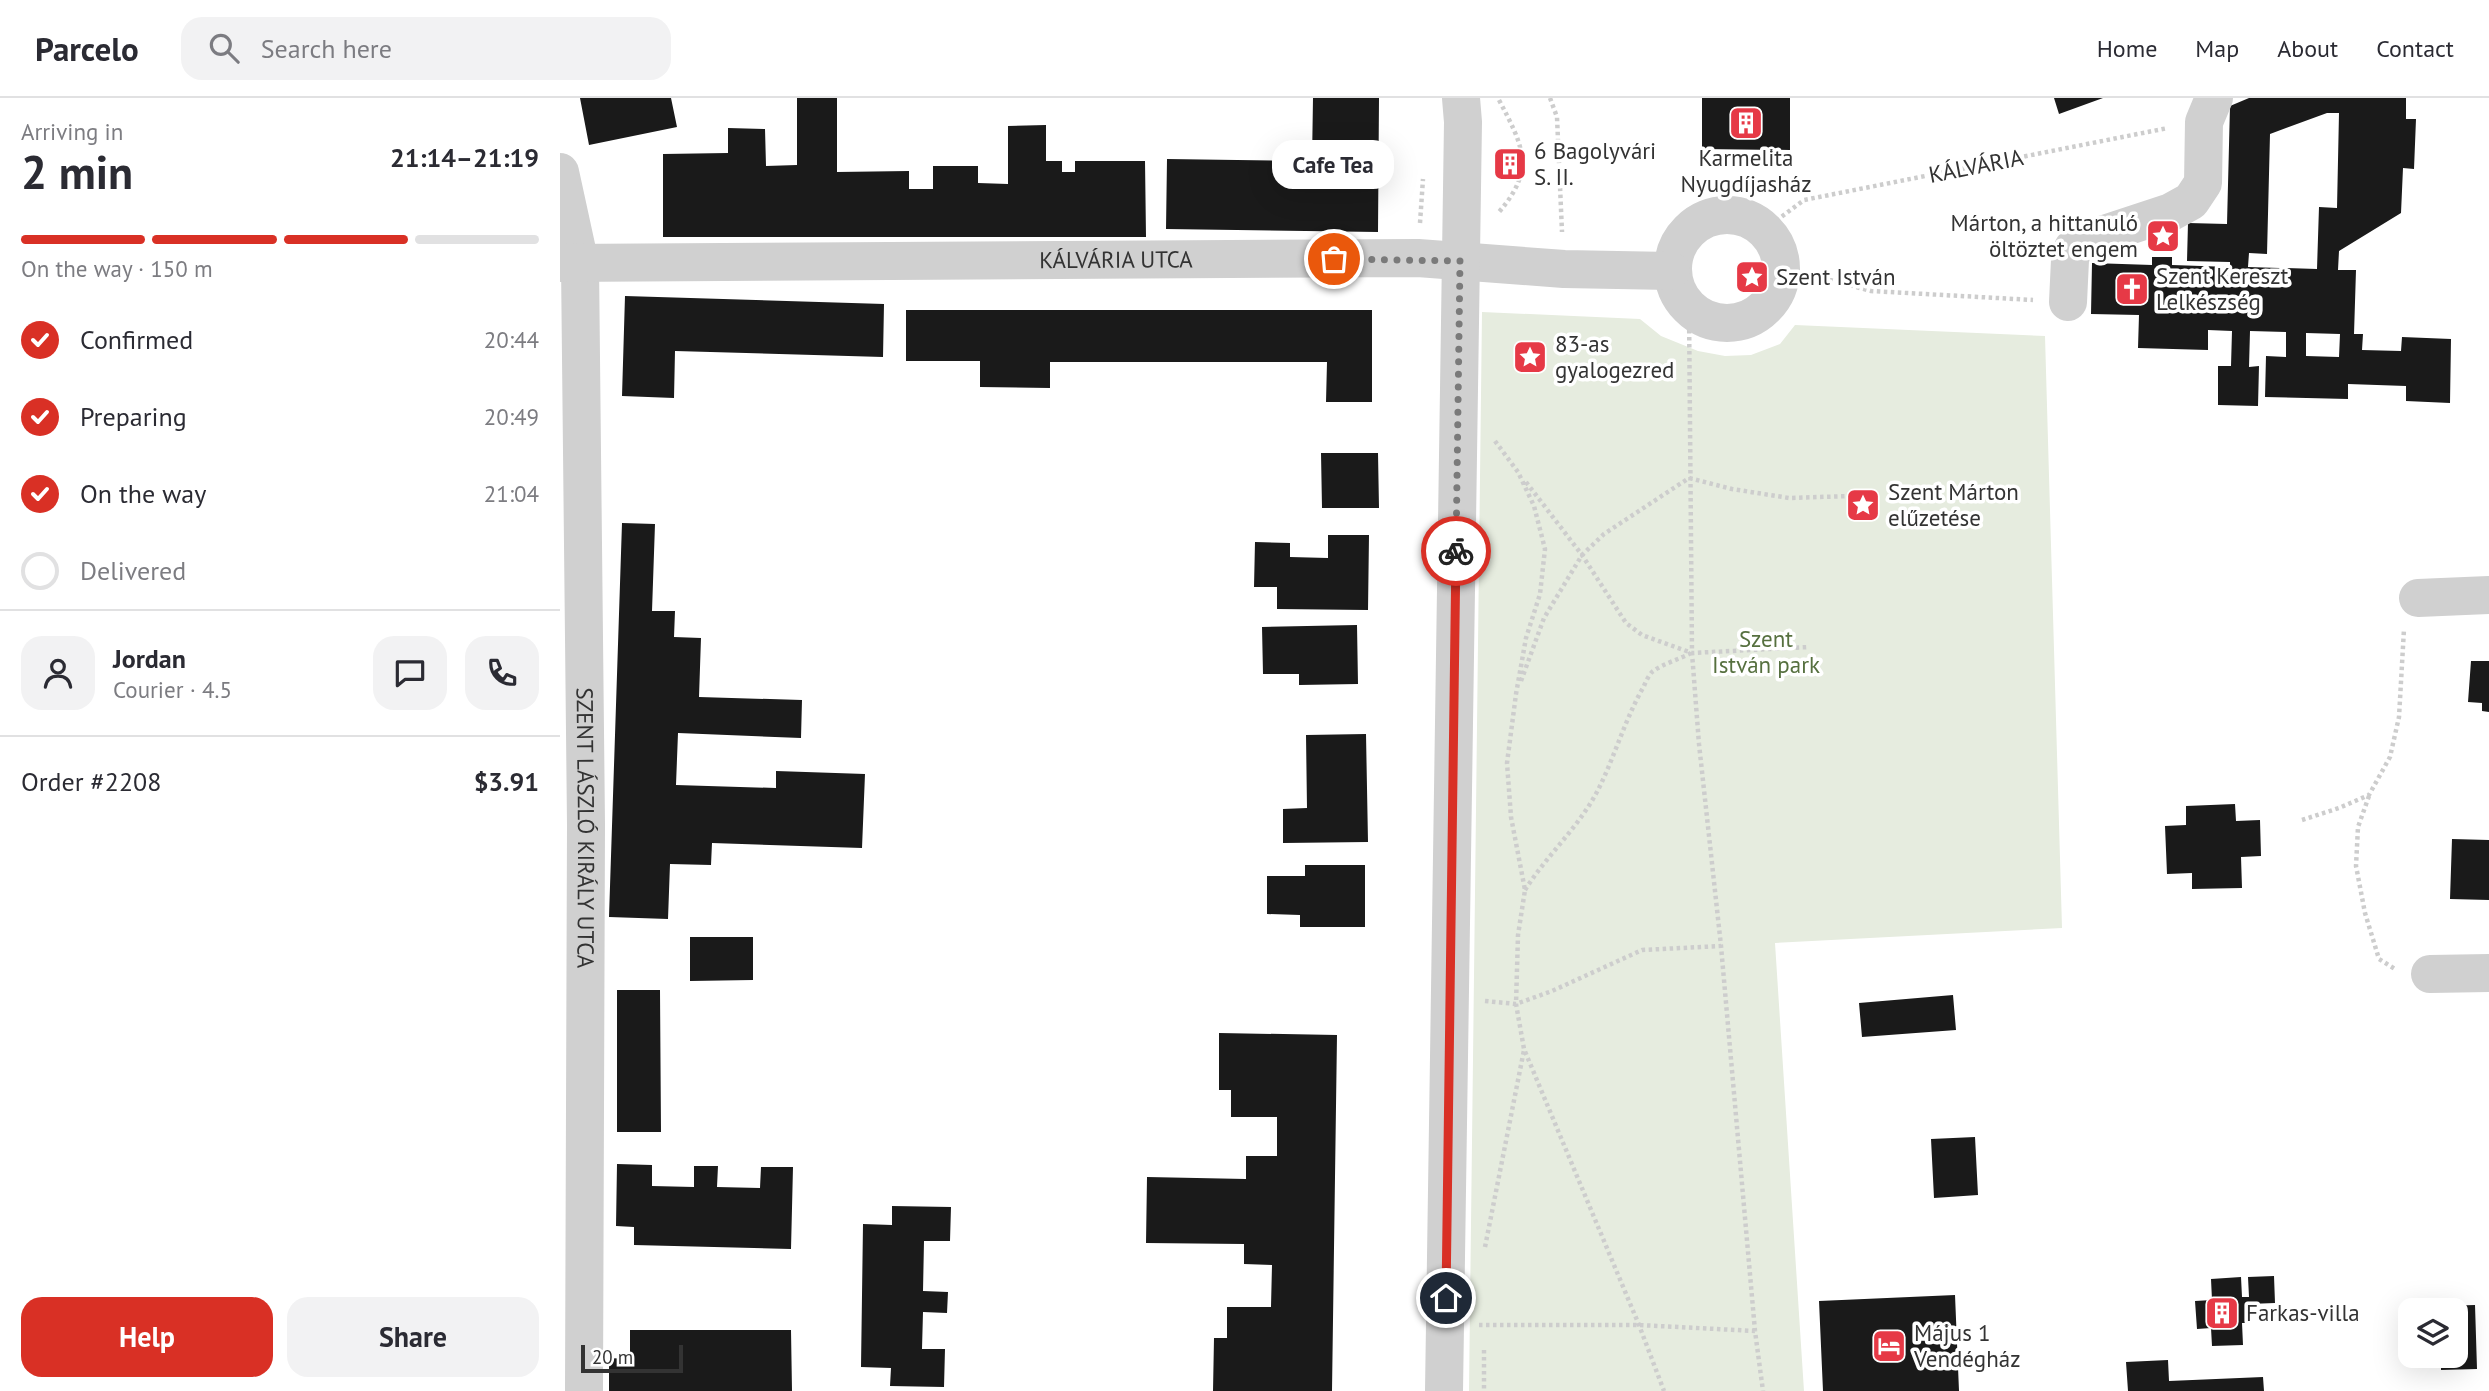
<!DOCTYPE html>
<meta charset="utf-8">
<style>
body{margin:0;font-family:"PT Sans",sans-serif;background:#f2f2f3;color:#2b2b33;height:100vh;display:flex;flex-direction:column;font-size:26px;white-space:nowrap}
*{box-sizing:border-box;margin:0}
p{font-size:23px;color:#7c7c81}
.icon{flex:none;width:38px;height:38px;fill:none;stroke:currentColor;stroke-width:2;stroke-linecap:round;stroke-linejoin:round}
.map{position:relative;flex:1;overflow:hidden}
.details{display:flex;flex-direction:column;background:#fff;width:560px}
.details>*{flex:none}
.tools{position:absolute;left:1838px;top:1200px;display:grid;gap:14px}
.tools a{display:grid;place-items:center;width:70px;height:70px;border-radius:14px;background:#fff;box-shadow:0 7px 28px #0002;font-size:35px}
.scale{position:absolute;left:21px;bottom:18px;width:102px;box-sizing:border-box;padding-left:7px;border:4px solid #333;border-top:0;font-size:19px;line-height:24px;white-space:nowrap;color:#333;-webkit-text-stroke:5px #fff;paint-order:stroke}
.pin{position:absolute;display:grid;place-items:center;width:60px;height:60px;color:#fff;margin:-30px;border:4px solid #fff;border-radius:50%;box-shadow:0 2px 7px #0007}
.courier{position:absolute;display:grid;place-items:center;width:70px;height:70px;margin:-35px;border:5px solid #d93025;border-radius:50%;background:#fff;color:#222;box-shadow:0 2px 9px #0007}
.bubble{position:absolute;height:49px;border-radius:21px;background:#fff;box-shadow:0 7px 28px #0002;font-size:23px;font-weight:600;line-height:49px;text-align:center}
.overview em{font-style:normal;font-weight:600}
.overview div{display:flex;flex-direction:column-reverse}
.overview{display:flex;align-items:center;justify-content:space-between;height:119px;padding:0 21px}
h1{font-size:46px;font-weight:600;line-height:52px}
.bar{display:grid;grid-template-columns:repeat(4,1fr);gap:10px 7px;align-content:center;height:84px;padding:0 21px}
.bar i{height:9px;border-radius:5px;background:#e1e1e2}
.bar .on{background:#d93025}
.bar p{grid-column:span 4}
.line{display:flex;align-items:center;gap:18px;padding:0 21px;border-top:2px solid #e1e1e2}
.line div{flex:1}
.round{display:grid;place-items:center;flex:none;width:74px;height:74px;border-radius:21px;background:#f2f2f3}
ol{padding:0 21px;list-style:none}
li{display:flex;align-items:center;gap:21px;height:77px}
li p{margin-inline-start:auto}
li .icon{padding:7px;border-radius:50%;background:#d93025;color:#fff;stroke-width:4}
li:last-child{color:#7c7c81}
li i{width:38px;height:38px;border:4px solid #e1e1e2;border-radius:50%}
.action{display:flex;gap:14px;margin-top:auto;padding:14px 21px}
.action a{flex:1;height:80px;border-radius:21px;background:#d93025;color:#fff;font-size:28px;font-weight:600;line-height:80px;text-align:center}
.action a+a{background:#f2f2f3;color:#2b2b33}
header{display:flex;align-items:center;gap:42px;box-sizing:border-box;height:98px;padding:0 35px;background:#fff;border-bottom:2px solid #e1e1e2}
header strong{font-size:33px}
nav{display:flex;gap:38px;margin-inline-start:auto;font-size:24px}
.search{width:490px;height:63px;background:#f2f2f3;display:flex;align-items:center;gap:18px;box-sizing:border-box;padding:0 24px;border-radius:21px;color:#7c7c81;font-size:26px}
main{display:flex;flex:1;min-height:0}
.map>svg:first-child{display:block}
.green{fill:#e6ecdf}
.building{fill:#1a1a1a;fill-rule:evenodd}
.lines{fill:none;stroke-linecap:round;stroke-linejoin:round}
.path{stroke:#cdcdcd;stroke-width:4.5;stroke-dasharray:3.5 3.5;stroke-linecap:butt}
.minor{stroke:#d0d0d0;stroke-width:38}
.done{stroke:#7a7a7a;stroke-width:7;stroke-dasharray:0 12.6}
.route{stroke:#d93025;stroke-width:9}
.labels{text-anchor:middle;stroke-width:7;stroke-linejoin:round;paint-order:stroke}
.poi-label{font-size:23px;fill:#333;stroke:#fff;text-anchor:start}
.street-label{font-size:23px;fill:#333;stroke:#fff}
.park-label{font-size:23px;fill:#56703f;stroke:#fff}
</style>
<header>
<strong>Parcelo</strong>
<div class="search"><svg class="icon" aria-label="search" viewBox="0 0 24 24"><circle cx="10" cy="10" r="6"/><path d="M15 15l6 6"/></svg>Search here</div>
<nav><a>Home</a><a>Map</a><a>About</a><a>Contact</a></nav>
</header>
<main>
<section class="details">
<div class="overview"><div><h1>2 min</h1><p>Arriving in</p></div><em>21:14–21:19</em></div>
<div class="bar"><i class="on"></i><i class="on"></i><i class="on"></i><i></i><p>On the way · 150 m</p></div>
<ol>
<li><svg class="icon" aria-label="check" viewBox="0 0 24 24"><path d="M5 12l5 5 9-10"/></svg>Confirmed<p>20:44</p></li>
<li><svg class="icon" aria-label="check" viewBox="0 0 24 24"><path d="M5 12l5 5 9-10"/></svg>Preparing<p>20:49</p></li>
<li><svg class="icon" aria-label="check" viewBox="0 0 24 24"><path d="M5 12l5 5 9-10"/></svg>On the way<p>21:04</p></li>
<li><i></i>Delivered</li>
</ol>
<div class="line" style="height:126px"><a class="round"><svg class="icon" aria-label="person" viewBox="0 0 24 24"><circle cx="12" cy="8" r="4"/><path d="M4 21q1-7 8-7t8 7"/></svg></a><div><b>Jordan</b><p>Courier · 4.5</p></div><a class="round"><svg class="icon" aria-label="chat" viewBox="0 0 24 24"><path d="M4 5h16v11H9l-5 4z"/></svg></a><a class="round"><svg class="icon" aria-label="phone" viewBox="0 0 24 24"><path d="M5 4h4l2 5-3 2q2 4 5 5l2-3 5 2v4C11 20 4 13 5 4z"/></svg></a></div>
<div class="line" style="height:91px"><div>Order #2208</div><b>$3.91</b></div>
<div class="action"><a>Help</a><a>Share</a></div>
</section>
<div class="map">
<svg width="1929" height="1293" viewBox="0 0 1929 1293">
<rect width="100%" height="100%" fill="#fff"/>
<path class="green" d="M922,214L1080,221L1101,238L1138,253L1165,258L1191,257L1220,246L1235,227L1485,238L1502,830L1215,845L1244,1293H909Z"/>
<path class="building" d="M20,0H111L117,29L29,47Z
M237,0H277V74L349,73V91H373V68H418V85L448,86V28L486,27V63H502V74H515V63H585L586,139H103V56L168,55V30L205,31L206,68L237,67Z
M753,0H819L818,134L606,131L607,61L752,63Z
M1142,0H1230V52L1142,51Z
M1494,0H1543L1499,16Z
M1689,0H1846V21H1856L1854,71L1843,70L1841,115L1779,153L1778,172H1796L1794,236H1803L1802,252L1841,253L1842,239L1891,241L1890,305L1846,303V288L1788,286V301L1705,299L1706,258L1726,259V234L1690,233L1689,269L1699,268L1698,308L1658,307V268H1671L1672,233L1648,232V252L1578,250L1579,217L1531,216L1532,165L1592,167V159H1612V167L1670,169V164L1627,163L1628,125L1667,126L1670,8ZM1767,15H1779L1777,110L1759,109L1757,171L1688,169L1689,155L1707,156L1710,36ZM1746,235L1780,236L1779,259L1746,258Z
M944,56H957L956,76H943Z
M65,198L324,206L323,259L115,253L114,300L62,298Z
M346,212H812V304H766L767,264H490V290L420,289V263H346Z
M761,355H818L819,410H762Z
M62,425L95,426L92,513H115L114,539L141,540L139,599L242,602L241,640L118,635L116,687L216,690V673L305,676L302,750L152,745L151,767L110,766L108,821L49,819Z
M768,437H809L808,512L717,511V489H694L695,444L730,445V459L768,460Z
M797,527L798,586L739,587V576H703L702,529Z
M1911,563H1929V614L1922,613V605L1908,604Z
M806,636L808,744L723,745V711L747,710L746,637Z
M1675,706L1676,723L1700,722L1701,758L1681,759L1682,790L1632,791V775L1607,776L1605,728L1626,727V708Z
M1892,741L1929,742V802L1890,801Z
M745,767H805V829H740V817L707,816V778H745Z
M130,839H193V882L130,883Z
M57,892H100L101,1034H57Z
M1393,897L1396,932L1302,939L1299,905Z
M659,935L777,937L772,1293H653L654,1240H667V1209H711L712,1167L684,1166V1146L586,1145L587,1079L686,1081V1058H717V1019H671V992H659Z
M1415,1039L1418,1097L1374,1100L1371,1041Z
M57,1066L92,1067V1088L134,1089V1068H158L157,1089L200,1090L201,1069H233L231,1151L74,1147V1129L56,1128Z
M332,1108L391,1109L390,1143H364L363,1193L388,1194L387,1215L363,1214L362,1251H385L384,1289L330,1288L331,1270L301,1269L303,1126L332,1127Z
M1714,1178L1715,1205L1689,1206V1225H1682L1683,1247L1652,1248L1651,1230L1637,1231L1635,1203L1652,1202L1651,1181L1681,1179L1682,1199H1689L1688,1179Z
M1395,1197L1399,1293H1263L1259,1203Z
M1915,1207L1917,1271L1881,1272V1258H1895V1213H1879V1208Z
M70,1232H231L232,1293H49V1260L70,1261Z
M1608,1262L1609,1283L1703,1279L1704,1293H1568L1566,1264Z"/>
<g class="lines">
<path class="path" d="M990,0L997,19L1002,134
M939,2C963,48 976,71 939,114
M860,125L863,81
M1205,131L1244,102L1608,30
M1222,169L1311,193L1473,202
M1129,211L1132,555L1139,646L1161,848L1195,1233L1203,1293
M935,343L958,374L974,408L985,451L980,496L966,540L956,596L947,665L951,719L965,792L958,837L956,906L964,951L1079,1227L1104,1293
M966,384L1022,457L1066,525L1082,537L1132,555L1249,549
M961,583L984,520L1022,457L1044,436L1129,380L1172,391L1229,400L1290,398
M1809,698L1798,729L1796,768L1805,815L1819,861L1835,871
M1742,722L1779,710L1809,697L1830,659L1839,619L1844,531
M965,792C987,757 1019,729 1038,692C1055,658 1065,621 1084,588C1086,583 1089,577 1092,574C1102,566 1120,561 1131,555
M925,903L956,906L992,893L1082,852L1161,848
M925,1149L964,952
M919,1227H1079L1195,1233
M924,1252V1293"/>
<g class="minor">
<path id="s1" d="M0,74L20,166L26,727L24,1293"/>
<circle cx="1167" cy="171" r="54"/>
<path id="s2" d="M0,165L858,160L1004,171L1111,173"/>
<path d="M1508,204L1510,162L1513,150L1523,143L1611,114L1631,103L1643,85L1644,24L1654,0"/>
<path d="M1858,500L1929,497"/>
<path d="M1870,876L1929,875"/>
<path d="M884,1293L903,24L901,0"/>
</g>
</g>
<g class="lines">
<path class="done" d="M774,161L900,163L896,453"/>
<path class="route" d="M886,1200L896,453"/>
</g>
<defs>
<g id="building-square" transform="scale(1.75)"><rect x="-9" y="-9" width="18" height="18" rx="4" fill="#e63946" stroke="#fff"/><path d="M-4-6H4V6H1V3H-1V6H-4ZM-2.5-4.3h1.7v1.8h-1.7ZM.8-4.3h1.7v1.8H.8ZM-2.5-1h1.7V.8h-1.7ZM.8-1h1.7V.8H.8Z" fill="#fff"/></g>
<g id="sight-square" transform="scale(1.75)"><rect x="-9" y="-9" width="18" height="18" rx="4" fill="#e63946" stroke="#fff"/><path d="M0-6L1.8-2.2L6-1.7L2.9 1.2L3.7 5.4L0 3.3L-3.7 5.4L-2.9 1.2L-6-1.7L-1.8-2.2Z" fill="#fff"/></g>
<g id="church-square" transform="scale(1.75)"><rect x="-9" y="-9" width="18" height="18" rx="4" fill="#e63946" stroke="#fff"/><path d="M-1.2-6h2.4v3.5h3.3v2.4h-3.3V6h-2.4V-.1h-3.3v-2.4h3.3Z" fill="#fff"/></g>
<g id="hotel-square" transform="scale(1.75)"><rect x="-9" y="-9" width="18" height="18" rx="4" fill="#e63946" stroke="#fff"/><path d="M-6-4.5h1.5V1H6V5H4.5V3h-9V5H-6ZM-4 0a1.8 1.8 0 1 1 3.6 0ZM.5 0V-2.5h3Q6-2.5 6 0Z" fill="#fff"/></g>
</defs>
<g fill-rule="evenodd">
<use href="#building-square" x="1186" y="25"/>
<use href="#building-square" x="950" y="66"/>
<use href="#sight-square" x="1603" y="138"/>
<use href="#sight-square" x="1192" y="179"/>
<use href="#church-square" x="1572" y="191"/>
<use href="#sight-square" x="970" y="259"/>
<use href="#sight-square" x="1303" y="407"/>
<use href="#building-square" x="1662" y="1215"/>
<use href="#hotel-square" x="1329" y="1248"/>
</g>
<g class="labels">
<g class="poi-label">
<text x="974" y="61">6 Bagolyvári<tspan x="974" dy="26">S. II.</tspan></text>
<text x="1186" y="68" text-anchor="middle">Karmelita<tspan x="1186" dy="26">Nyugdíjasház</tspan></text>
<text x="1578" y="133" text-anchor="end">Márton, a hittanuló<tspan x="1578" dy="26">öltöztet engem</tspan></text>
<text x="1596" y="186">Szent Kereszt<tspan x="1596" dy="26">Lelkészség</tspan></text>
<text x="1216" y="187">Szent István</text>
<text x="995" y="254">83-as<tspan x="995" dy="26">gyalogezred</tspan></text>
<text x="1328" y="402">Szent Márton<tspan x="1328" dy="26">elűzetése</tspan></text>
<text x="1686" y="1223">Farkas-villa</text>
<text x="1354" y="1243">Május 1<tspan x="1354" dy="26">Vendégház</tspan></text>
</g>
<g class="street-label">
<text transform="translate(1416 68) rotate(-11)" y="8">KÁLVÁRIA</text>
<text dy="8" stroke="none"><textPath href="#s2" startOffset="556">KÁLVÁRIA UTCA</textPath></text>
<text dy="8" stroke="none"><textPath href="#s1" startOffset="658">SZENT LÁSZLÓ KIRÁLY UTCA</textPath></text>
</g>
<g class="park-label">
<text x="1206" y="549">Szent<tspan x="1206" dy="26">István park</tspan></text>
</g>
</g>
</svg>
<div class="tools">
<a><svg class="icon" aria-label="layers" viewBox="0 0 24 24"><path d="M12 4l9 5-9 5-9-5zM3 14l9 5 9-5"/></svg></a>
</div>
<div class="scale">20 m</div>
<div class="pin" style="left:774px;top:161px;background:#ea580c"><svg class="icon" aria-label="bag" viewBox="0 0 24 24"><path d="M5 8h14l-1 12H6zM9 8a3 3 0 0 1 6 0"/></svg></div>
<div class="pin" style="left:886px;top:1200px;background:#1f2937"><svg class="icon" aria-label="home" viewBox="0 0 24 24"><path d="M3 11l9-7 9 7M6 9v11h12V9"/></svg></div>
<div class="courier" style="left:896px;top:453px"><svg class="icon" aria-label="bike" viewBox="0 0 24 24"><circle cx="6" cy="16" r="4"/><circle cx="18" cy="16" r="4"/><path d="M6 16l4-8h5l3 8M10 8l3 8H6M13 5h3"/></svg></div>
<div class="bubble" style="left:712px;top:42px;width:122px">Cafe Tea</div>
</div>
</main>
